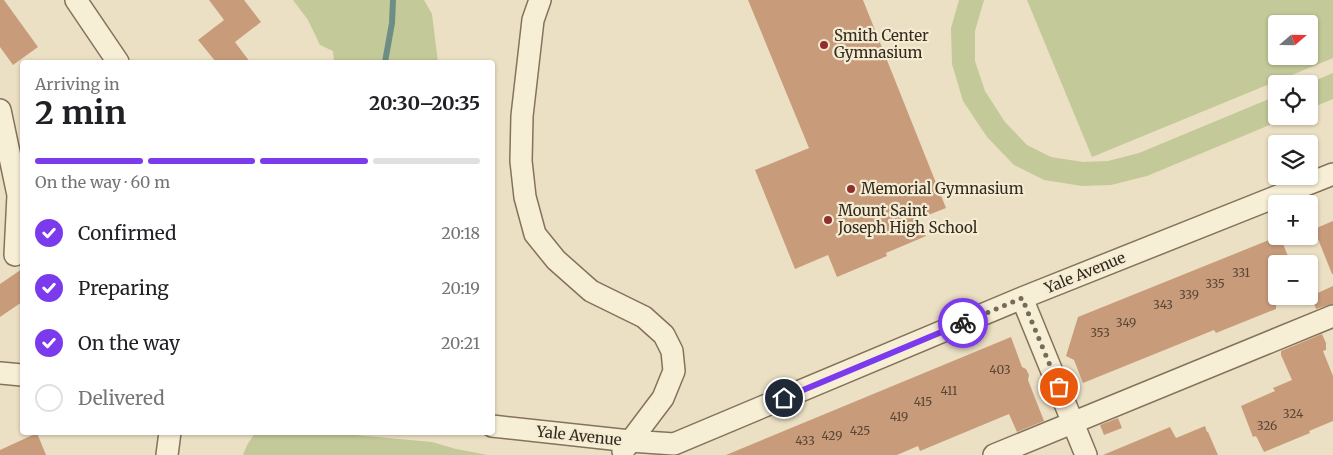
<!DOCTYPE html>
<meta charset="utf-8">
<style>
body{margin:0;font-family:Merriweather,serif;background:#f6f6f6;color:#202124;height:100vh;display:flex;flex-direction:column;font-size:19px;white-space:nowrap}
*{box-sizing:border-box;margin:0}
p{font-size:16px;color:#757577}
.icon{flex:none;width:28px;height:28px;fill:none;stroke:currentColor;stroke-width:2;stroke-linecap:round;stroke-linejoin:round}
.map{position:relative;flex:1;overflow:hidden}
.panel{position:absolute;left:20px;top:60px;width:475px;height:375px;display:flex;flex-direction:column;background:#fff;border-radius:5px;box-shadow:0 1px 4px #0004}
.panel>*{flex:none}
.needle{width:32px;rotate:70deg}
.fabs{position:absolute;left:1268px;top:15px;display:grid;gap:10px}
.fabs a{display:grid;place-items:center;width:50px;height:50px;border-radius:5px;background:#fff;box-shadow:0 1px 4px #0004;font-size:25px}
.pin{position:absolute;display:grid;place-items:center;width:42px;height:42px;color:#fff;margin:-21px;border:2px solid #fff;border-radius:50%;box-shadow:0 1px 5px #0007}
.courier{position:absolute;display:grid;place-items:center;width:50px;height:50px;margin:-25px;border:4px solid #7c3aed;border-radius:50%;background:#fff;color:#222;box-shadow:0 1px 6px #0007}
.head em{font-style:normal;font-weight:700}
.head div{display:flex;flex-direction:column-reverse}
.head{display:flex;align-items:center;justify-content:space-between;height:85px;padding:0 15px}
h1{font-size:32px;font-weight:700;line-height:38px}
.bar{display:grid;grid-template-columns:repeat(4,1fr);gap:8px 5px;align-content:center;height:60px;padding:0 15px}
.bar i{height:6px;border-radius:4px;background:#e0e0e0}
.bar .on{background:#7c3aed}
.bar p{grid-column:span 4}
ol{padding:0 15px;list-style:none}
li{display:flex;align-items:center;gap:15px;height:55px}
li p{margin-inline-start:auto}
li .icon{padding:5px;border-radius:50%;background:#7c3aed;color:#fff;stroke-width:4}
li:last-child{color:#757577}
li i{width:28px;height:28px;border:2px solid #e0e0e0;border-radius:50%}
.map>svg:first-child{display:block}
.green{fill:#c3c998;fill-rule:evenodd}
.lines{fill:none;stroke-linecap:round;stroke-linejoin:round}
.stream{stroke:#6d8d85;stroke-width:6}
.building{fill:#c89c7b}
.minor-casing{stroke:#85725b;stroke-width:24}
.minor{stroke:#f7eed6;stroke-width:21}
.done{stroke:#766a58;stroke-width:5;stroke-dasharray:0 9}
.route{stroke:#7c3aed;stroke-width:6}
.poi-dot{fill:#912f2e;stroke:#f4ebd3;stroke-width:2}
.labels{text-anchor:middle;stroke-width:4.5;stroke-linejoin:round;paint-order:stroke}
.number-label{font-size:12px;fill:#5a4635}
.poi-label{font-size:15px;fill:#362a1e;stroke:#f4ebd3;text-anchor:start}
.street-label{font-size:15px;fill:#362a1e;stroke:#f4ebd3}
</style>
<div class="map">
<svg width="1333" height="455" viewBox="0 0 1333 455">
<rect width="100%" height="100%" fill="#ece0c4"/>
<path class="green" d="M293,0H424L432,14L438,62H334L333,51L320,45L308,20Z
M959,0H984L975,31V61L985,91L1005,122L1027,145L1051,157L1083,162L1108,161L1139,153L1276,96V116H1291L1147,176L1111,185L1082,186L1044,180L1014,165L987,137L963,101L952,64L951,28Z
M1027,0H1333V58L1092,157ZM1276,24H1309V56H1276Z
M1333,73V99L1309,109V84H1307Z
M255,433H333L432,442L456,449L488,455H243L247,445Z"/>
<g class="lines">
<path class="stream" d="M385,62L392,23L393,0"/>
</g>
<path class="building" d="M0,0H4L38,47L13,65L0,47Z
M209,0H244L261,22L235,42L250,62H216L198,40L224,20Z
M748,0H863L946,208L918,219L926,236L886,253L887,256L837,277L828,255L795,269L755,170L809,148Z
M1333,221V274H1332L1314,229Z
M1276,227V236H1280L1291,264H1276V309L1216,333L1214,330L1083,383L1074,360L1066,356L1078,317L1269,240Z
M22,269V302L0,317V284Z
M1333,286V304L1316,309L1311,296Z
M1322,334L1326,343V350L1323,351L1333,376V421L1309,431L1310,433L1264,452L1256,436L1253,437L1241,406L1275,391L1273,388L1292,380L1281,355V351Z
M1011,337L1022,367L1026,369L1029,375L1028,380L1044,421L1017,432L1009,414L920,451L918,446L897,455H726Z
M1118,418L1122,428L1104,435L1100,425Z
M1205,426L1207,432H1208L1218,455H1103L1170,427L1176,438Z
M37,433L46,455H0V450Z"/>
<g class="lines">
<g class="minor-casing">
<path id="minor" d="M76,0L118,62
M540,0L533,20L522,116L521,161L525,197L535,234L556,260L591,291L644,317L664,335L672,351L674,371L663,398L623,451
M0,110L18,195L15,255
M1022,298L1086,455
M0,373L22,375
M492,426L630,441L674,444L1022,298L1333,174
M167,455L170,432
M994,455L1333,316"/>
</g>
<use href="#minor" class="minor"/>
</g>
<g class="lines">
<path class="done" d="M963,323L1022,298L1059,387"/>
<path class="route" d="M784,398L963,323"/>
</g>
<g class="poi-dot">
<circle cx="824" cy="45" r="5"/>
<circle cx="851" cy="189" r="5"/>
<circle cx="828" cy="220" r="5"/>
</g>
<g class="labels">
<g class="number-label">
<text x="1241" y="277">331</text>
<text x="1215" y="288">335</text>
<text x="1189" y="299">339</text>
<text x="1163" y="309">343</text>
<text x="1126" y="327">349</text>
<text x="1100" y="337">353</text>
<text x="1000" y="374">403</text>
<text x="949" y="395">411</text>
<text x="923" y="406">415</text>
<text x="1293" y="418">324</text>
<text x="899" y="421">419</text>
<text x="1267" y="430">326</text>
<text x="860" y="435">425</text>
<text x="832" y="440">429</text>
<text x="805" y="445">433</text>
</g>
<g class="poi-label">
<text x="834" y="41">Smith Center<tspan x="834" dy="17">Gymnasium</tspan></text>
<text x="861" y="194">Memorial Gymnasium</text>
<text x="838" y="216">Mount Saint<tspan x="838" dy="17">Joseph High School</tspan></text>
</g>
<g class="street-label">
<text transform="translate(1085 273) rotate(-22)" y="5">Yale Avenue</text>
<text transform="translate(579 436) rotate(6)" y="5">Yale Avenue</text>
</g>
</g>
</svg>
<div class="fabs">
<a><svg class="needle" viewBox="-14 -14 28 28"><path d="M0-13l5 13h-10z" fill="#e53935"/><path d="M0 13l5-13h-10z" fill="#757577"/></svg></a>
<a><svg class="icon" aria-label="locate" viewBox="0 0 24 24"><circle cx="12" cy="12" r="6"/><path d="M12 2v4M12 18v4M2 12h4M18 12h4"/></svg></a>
<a><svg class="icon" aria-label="layers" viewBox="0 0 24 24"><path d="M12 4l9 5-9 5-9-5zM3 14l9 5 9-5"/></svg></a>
<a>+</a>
<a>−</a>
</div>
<div class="pin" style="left:1059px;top:387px;background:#ea580c"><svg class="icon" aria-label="bag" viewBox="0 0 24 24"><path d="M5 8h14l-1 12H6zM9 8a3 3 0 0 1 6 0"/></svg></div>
<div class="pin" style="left:784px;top:398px;background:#1f2937"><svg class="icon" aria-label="home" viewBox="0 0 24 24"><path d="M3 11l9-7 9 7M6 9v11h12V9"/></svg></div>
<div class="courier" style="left:963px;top:323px"><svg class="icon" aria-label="bike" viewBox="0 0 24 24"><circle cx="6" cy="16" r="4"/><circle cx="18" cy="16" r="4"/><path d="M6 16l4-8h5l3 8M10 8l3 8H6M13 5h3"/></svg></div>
<section class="panel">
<div class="head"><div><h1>2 min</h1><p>Arriving in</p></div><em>20:30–20:35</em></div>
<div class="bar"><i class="on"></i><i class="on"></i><i class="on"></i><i></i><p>On the way · 60 m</p></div>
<ol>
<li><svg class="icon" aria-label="check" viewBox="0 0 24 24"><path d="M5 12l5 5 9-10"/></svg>Confirmed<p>20:18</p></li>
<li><svg class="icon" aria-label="check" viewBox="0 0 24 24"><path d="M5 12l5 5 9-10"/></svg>Preparing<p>20:19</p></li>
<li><svg class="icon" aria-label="check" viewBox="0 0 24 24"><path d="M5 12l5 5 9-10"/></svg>On the way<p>20:21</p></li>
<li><i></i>Delivered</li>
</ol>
</section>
</div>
